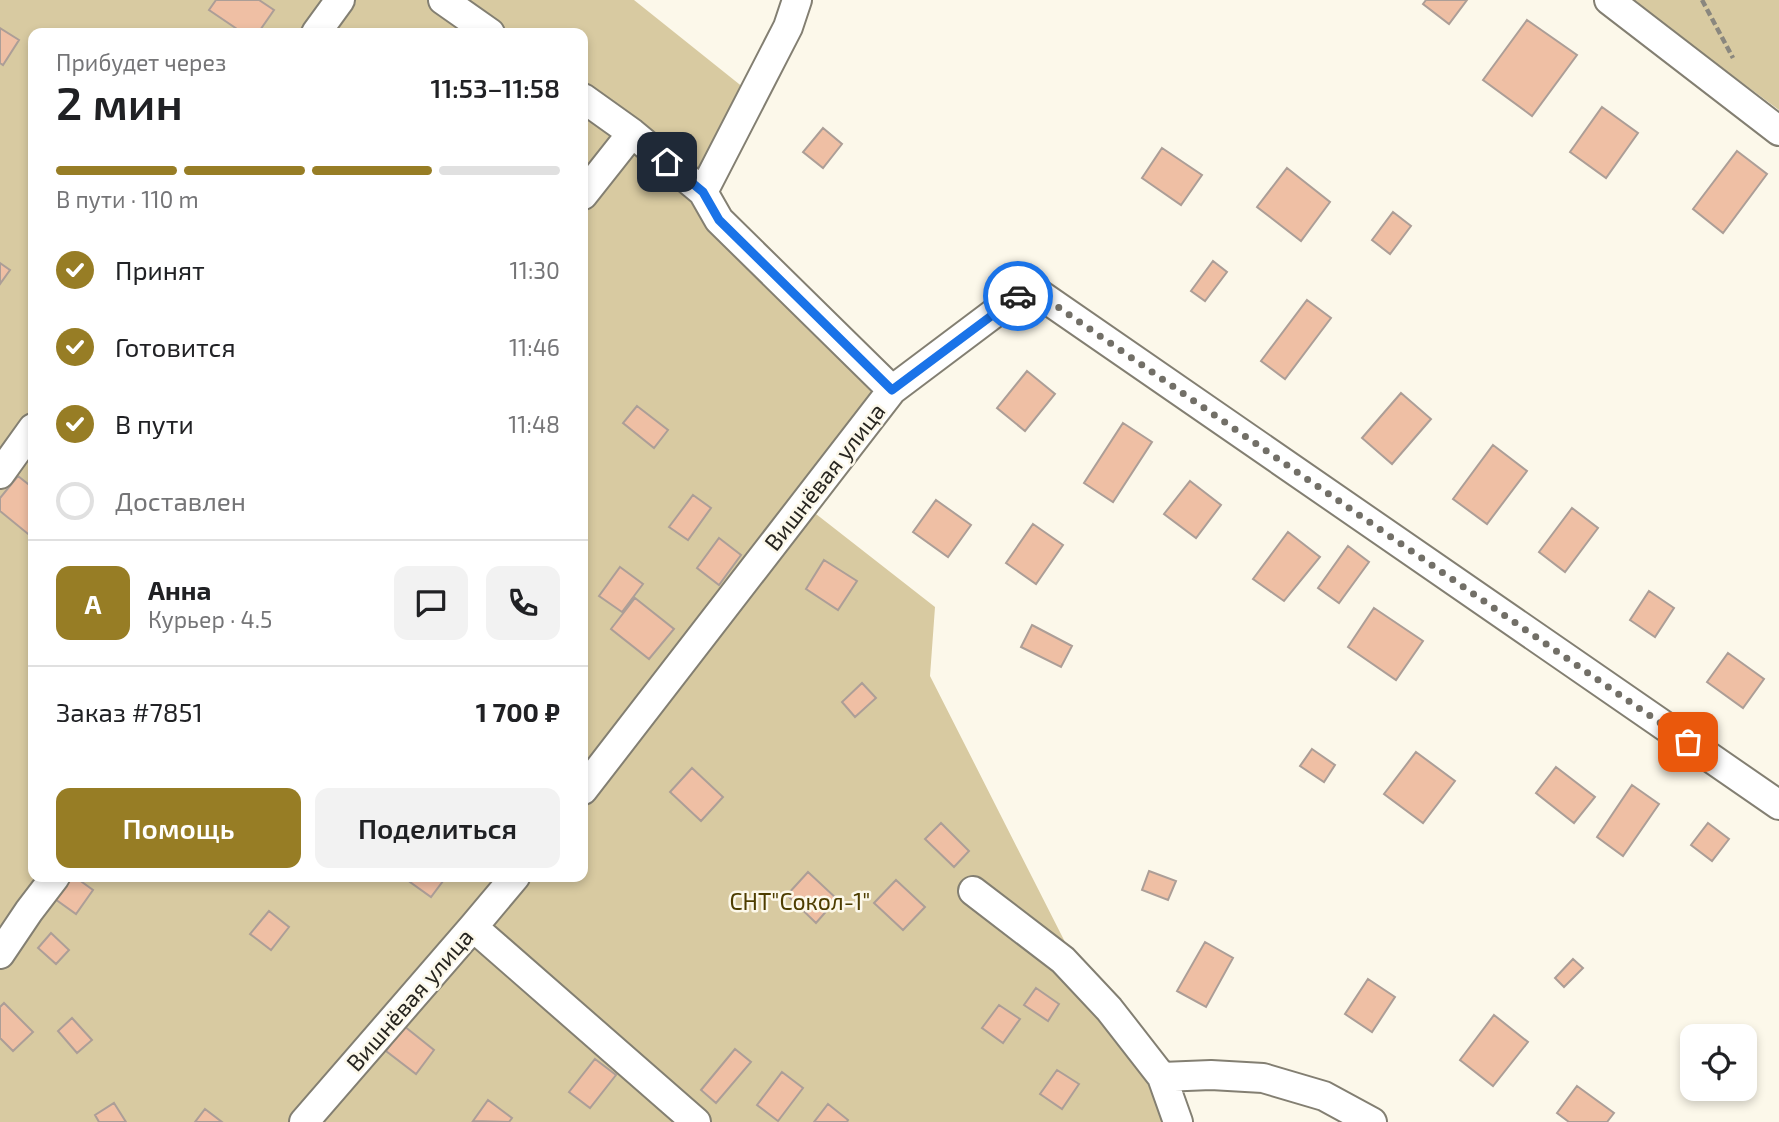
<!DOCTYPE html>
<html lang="ru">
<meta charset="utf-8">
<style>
body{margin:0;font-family:"Exo 2",sans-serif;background:#f2f2f2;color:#202124;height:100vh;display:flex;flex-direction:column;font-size:26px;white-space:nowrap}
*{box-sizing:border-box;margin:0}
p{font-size:23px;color:#757577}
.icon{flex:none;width:38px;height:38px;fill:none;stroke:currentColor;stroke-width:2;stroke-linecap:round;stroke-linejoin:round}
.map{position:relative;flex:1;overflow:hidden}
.side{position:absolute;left:28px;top:28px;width:560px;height:854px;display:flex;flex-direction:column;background:#fff;border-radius:14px;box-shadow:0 4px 10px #0003}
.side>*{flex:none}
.controls{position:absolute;left:1680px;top:1024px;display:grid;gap:14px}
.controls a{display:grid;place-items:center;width:77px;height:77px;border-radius:14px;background:#fff;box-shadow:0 4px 10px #0003;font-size:35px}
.pin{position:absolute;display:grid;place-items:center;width:60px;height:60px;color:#fff;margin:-30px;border-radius:14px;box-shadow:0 4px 10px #0006}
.courier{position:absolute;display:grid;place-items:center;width:70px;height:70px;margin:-35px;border:5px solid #1a73e8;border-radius:50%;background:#fff;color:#222;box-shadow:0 2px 9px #0007}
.overview em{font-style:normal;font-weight:600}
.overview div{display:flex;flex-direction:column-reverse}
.overview{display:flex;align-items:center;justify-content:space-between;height:119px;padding:0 28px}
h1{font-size:46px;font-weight:600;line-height:52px}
.bar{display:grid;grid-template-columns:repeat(4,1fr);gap:10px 7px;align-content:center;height:84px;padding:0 28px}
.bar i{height:9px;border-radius:5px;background:#e0e0e0}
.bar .selected{background:#977d25}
.bar p{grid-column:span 4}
.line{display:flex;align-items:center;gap:18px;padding:0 28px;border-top:2px solid #e0e0e0}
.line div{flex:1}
.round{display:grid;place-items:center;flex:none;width:74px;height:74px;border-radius:14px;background:#f2f2f2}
ol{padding:0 28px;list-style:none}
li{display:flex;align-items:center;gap:21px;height:77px}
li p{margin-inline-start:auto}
li .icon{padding:7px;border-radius:50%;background:#977d25;color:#fff;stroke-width:4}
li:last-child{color:#757577}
li i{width:38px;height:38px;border:4px solid #e0e0e0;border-radius:50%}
.button{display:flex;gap:14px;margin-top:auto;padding:14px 28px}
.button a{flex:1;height:80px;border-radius:14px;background:#977d25;color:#fff;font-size:28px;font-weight:600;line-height:80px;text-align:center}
.button a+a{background:#f2f2f2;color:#202124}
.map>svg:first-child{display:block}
.green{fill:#d8caa1;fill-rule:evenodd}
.building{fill:#efbfa4;stroke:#ac9e97;stroke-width:2}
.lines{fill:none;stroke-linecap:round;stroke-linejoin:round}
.minor-casing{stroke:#837f72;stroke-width:32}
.path{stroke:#8a877e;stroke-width:4.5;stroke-dasharray:7 3.5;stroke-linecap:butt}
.minor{stroke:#fff;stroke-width:28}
.done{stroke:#726f67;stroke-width:7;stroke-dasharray:0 12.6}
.route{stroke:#1a73e8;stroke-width:9}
.labels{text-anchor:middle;stroke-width:5;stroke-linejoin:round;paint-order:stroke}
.street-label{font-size:23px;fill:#272520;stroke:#fcf8ea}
.park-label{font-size:23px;fill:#4d3d00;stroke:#fcf8ea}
</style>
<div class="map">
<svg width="1779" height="1122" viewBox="0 0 1779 1122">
<rect width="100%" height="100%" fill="#fcf8ea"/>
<path class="green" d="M0,0H634L744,88L711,158L724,227L901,399L816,514L935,607L930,676L1098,1007L1187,1122H0ZM33,33H583V877H33Z
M1630,0H1779V110L1644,10Z"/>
<path class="building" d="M216,0H259L274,10L258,33H243L209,10Z
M1426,0H1467L1449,24L1423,4Z
M1527,20L1577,55L1532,116L1483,80Z
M0,28L19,40L3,65L0,63Z
M1602,107L1638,133L1606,178L1570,152Z
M823,128L842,144L823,168L803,152Z
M1162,148L1202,175L1181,205L1142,178Z
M1737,151L1767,174L1723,233L1693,209Z
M1287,168L1330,202L1301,241L1257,207Z
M1393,212L1411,226L1390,254L1372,240Z
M1213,261L1227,272L1205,301L1191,291Z
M0,263L10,270L0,284Z
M1307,300L1331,318L1285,379L1261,361Z
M1027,371L1055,394L1025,431L997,408Z
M1401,393L1431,419L1392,464L1362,438Z
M637,406L668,430L654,448L623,423Z
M1123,423L1152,442L1113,502L1084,483Z
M1493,445L1527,471L1487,524L1453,499Z
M18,476L33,488V538L0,511V498Z
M1190,481L1221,505L1196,538L1164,514Z
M693,495L711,508L688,540L669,527Z
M936,500L971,525L948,557L913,532Z
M1572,508L1598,528L1565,572L1539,552Z
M1033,524L1063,545L1036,584L1006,563Z
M1288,532L1320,557L1284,601L1253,579Z
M719,538L741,555L719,585L697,568Z
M1348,546L1369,562L1339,603L1318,588Z
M824,560L857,581L838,610L806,589Z
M620,567L643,584L622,612L599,596Z
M1649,591L1674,608L1655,637L1630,620Z
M635,598L674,629L649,659L611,629Z
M1374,608L1423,641L1396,680L1348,647Z
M1032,625L1072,646L1061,667L1021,647Z
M1728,653L1764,679L1743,708L1707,682Z
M862,683L876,698L855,717L842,702Z
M1312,749L1335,765L1324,782L1300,766Z
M1416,752L1455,781L1423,823L1384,794Z
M1556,767L1595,797L1574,823L1536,793Z
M692,768L723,797L701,821L670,792Z
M1632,785L1659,804L1623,856L1597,837Z
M941,823L969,851L954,867L925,839Z
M1708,823L1729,839L1712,861L1691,845Z
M1149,871L1176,881L1168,900L1142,890Z
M808,872L837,899L816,923L787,895Z
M71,877H75L93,890L76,914L55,899Z
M414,877H446L431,897L410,882Z
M896,880L925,907L903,930L874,903Z
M269,911L289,927L271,950L250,934Z
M51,933L69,950L56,964L38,948Z
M1205,942L1233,958L1206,1007L1177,991Z
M1573,959L1583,968L1564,987L1555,978Z
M1368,979L1395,997L1372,1032L1345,1014Z
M1036,988L1059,1004L1048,1021L1024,1005Z
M4,1003L33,1032L13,1051L0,1038V1007Z
M999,1005L1020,1019L1003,1043L982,1028Z
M1494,1015L1528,1042L1493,1086L1460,1060Z
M72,1018L92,1040L77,1053L58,1031Z
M404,1026L434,1050L416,1074L386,1051Z
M735,1049L751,1062L716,1103L701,1090Z
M595,1059L616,1075L590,1108L569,1092Z
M1057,1070L1079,1084L1062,1109L1040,1094Z
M782,1072L803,1088L778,1121L757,1105Z
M1577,1086L1614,1113L1607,1122H1569L1557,1113Z
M488,1100L512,1118L509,1122L473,1121Z
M114,1103L126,1122H99L95,1115Z
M828,1104L848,1120L847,1122H814Z
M205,1109L222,1122H195Z"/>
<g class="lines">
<g class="minor-casing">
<path id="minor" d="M443,0L490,33
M1609,0L1779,131
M316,33L340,0
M583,98L632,133L703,192L719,220L892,390
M703,192L788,27L797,0
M583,195L632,133
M0,474L33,428
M583,790L892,390L1029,287L1779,805
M973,891L1063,960L1109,1009L1162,1077L1211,1075L1263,1078L1324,1096L1372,1122
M473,927L696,1122
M0,954L29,911L55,877
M1162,1077L1178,1122
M304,1122L473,927L515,877"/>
</g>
<path class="path" d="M1702,0L1733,58"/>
<use href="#minor" class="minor"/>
</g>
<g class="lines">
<path class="done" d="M1018,296L1029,287L1688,742"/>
<path class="route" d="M667,162L703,192L719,220L892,390L1018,296"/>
</g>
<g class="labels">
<g class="street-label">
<text transform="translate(825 477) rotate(-52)" y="8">Вишнёвая улица</text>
<text transform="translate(410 1000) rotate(-49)" y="8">Вишнёвая улица</text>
</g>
<g class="park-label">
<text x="800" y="910">СНТ"Сокол-1"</text>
</g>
</g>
</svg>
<div class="controls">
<a><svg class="icon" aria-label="locate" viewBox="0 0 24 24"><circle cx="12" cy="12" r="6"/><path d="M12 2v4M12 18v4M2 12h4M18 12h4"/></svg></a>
</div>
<div class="pin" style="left:1688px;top:742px;background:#ea580c"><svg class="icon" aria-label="bag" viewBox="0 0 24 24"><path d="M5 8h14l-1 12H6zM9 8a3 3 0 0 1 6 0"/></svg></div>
<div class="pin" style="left:667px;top:162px;background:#1f2937"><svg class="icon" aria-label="home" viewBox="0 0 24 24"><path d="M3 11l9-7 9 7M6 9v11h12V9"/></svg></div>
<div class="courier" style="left:1018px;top:296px"><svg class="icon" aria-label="car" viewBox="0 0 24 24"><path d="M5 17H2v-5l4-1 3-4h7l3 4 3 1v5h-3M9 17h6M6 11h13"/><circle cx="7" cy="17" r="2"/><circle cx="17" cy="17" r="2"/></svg></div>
<section class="side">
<div class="overview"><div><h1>2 мин</h1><p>Прибудет через</p></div><em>11:53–11:58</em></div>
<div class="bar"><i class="selected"></i><i class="selected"></i><i class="selected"></i><i></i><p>В пути · 110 m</p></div>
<ol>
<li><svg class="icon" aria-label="check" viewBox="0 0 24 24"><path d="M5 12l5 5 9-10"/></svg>Принят<p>11:30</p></li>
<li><svg class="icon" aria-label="check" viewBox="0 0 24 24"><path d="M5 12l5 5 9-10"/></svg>Готовится<p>11:46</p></li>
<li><svg class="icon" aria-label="check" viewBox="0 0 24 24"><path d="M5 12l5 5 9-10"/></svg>В пути<p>11:48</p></li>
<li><i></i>Доставлен</li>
</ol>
<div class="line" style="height:126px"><b class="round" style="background:#977d25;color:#fff">А</b><div><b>Анна</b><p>Курьер · 4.5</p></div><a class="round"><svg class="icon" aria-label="chat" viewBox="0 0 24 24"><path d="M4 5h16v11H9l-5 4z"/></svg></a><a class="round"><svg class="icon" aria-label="phone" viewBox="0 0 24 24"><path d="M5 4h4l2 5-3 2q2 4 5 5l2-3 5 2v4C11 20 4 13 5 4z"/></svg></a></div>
<div class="line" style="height:91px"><div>Заказ #7851</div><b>1 700 ₽</b></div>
<div class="button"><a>Помощь</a><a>Поделиться</a></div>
</section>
</div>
